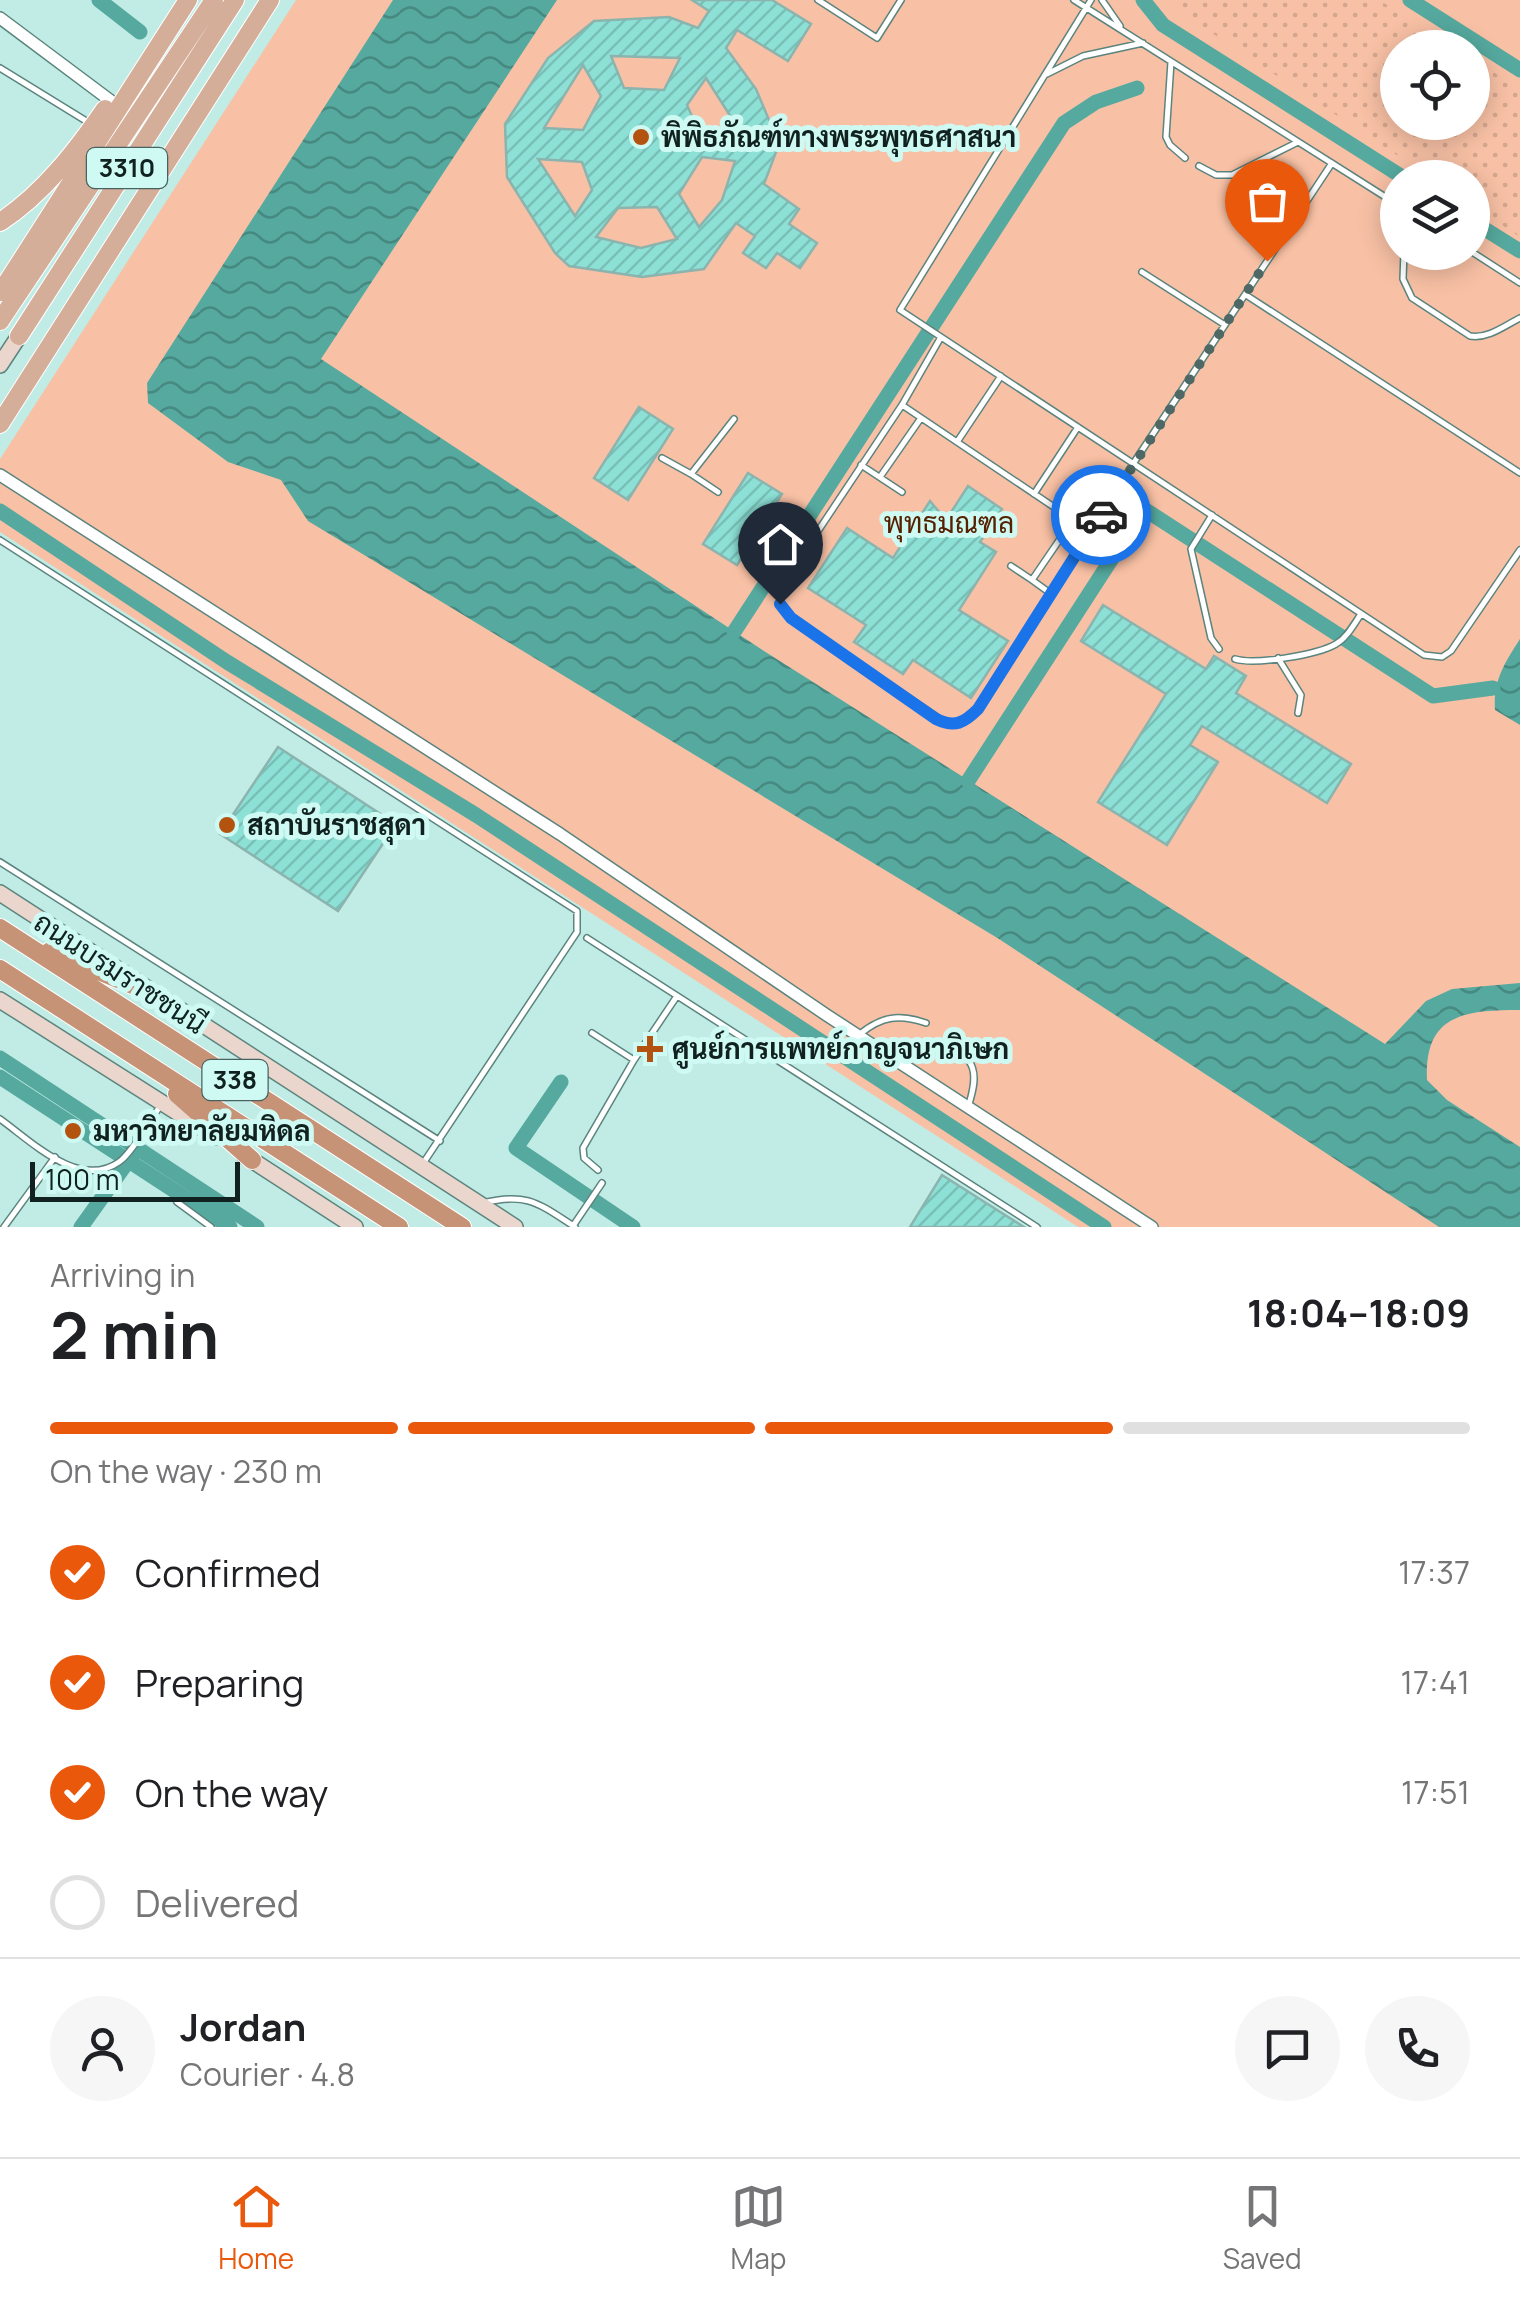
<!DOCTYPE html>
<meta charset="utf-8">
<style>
body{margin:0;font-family:Manrope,Sarabun,sans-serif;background:#f6f6f6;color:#202124;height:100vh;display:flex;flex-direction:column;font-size:38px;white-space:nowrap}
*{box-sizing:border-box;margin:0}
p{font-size:32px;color:#757577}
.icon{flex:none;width:55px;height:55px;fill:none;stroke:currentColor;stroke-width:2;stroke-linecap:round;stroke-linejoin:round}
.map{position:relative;height:1227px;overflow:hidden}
.sheet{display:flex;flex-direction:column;background:#fff;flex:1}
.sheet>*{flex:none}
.buttons{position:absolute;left:1380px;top:30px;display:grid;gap:20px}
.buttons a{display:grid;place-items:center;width:110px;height:110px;border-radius:50%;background:#fff;box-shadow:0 5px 25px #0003;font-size:50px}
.scale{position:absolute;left:30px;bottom:25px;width:210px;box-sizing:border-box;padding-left:10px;border:5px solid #10211f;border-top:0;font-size:28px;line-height:35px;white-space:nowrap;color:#10211f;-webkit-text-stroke:8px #cefaf3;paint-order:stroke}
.pin{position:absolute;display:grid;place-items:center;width:85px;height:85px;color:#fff;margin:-102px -42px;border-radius:50% 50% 50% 0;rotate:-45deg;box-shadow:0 0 10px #0007}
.pin .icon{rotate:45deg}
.courier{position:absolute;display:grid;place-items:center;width:100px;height:100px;margin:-50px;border:8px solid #1a73e8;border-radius:50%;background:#fff;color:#222;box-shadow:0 2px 12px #0007}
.head em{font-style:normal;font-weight:700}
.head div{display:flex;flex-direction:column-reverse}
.head{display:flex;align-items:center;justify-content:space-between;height:170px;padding:0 50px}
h1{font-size:65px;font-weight:700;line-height:75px}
.bar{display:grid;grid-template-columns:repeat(4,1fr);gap:15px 10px;align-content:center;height:120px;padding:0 50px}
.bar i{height:12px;border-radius:8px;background:#e0e0e0}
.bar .selected{background:#ea580c}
.bar p{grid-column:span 4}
.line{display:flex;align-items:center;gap:25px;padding:0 50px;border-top:2px solid #e0e0e0}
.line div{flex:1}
.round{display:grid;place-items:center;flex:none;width:105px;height:105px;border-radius:52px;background:#f6f6f6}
ol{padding:0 50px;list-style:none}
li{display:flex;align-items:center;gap:30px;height:110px}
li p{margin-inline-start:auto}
li .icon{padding:10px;border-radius:50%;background:#ea580c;color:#fff;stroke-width:4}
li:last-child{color:#757577}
li i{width:55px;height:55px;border:5px solid #e0e0e0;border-radius:50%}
.dock{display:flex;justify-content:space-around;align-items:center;height:140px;border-top:2px solid #e0e0e0;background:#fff;font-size:28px;color:#757577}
.dock a{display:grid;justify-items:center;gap:5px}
.dock .selected{color:#ea580c}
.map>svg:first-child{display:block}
.park{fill:#f8c1a5;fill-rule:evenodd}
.garden{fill:url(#garden-dots)}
.water{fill:url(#water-waves)}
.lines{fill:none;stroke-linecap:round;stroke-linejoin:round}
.canal{stroke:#56a99f;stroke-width:15}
.building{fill:url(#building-hatch);stroke:#8bb4ae;stroke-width:2.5;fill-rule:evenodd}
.service-casing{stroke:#5c847e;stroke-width:8}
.minor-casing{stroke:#5c847e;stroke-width:14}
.secondary-casing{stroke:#5c847e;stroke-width:18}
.primary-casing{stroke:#fff;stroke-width:20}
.trunk-casing{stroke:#fff;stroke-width:20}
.service{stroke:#fff;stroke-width:5}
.minor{stroke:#fff;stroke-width:11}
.secondary{stroke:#ead6cc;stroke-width:15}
.primary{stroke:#d4ae99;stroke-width:18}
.trunk{stroke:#c69377;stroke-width:18}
.done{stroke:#4e6865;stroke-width:10;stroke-dasharray:0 18}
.route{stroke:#1a73e8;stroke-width:12}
.poi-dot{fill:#b4530f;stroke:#cefaf3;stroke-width:4}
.labels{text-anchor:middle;stroke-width:10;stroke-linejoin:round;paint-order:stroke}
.shield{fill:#cefaf3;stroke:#49625f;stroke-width:2.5}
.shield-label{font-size:25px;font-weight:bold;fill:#10211f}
.poi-label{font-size:28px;font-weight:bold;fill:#10211f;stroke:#cefaf3;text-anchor:start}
.park-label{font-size:28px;fill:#562100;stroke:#cefaf3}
.street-label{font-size:28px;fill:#10211f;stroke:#cefaf3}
</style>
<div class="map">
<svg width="1520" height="1227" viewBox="0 0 1520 1227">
<defs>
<pattern id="garden-dots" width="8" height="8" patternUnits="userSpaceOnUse" patternTransform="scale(2.5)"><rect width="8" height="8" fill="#f8c1a5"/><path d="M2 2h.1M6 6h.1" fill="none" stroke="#d4a68e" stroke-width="1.8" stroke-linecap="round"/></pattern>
<pattern id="water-waves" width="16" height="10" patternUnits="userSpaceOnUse" patternTransform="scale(2.5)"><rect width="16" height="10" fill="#56a99f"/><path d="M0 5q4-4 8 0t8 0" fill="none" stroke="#468981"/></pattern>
<pattern id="building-hatch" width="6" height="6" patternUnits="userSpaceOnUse" patternTransform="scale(2.5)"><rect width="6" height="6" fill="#8de0d6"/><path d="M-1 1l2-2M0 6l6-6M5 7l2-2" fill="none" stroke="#79c0b7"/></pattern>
</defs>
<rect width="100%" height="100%" fill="#c1ece6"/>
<path class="park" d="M296,0H1520V1227H1078L0,532V459ZM1398,48H1472V122H1398ZM1398,178H1472V252H1398Z"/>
<path class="garden" d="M1162,0H1379L1454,47L1398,48V122H1472L1473,59L1520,89V237L1473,206L1472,178L1430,177Z"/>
<path class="water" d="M393,0H557L321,359L761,649L1385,1044L1426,1001L1452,989L1520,983V1010C1465,1010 1424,1014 1427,1080L1447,1100L1520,1147V1227H1439L999,939L308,521L281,480L228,462L148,403L147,383Z
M1520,639V725L1495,710C1493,681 1504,664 1520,639Z"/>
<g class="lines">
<path class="canal" d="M99,0L140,32
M1143,0L1163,25L1404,178
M1410,0L1520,70
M1472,221L1520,251
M0,511L227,662L476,815L1104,1227
M734,632L1064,123L1096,102L1137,88
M968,781L1144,509L1433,696L1493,688
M0,1058L257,1227
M0,1077L230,1227
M561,1082L516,1148L633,1227
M81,1227L134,1153"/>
</g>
<path class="building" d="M692,0H772L811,24L788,61L737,30L726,48L756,89L779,144L764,184L799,209L789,224L817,243L800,268L777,253L766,268L743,253L755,236L736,223L704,269L642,277L569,266L555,253L507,177L505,124L548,58L594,21L669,17L698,28L709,11ZM611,56L680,58L664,90L624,88ZM583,65L601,96L583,130L544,128ZM706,78L738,128L698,130L687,105ZM702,157L735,161L722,200L699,227L679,194ZM538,159L582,162L592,190L575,216ZM657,207L677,239L641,248L596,237L618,208Z
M639,407L673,429L628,500L594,478Z
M748,473L782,494L737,565L703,544Z
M968,486L1002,509L980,542L996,552L959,610L1008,641L971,698L913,660L903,674L854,642L866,625L808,588L847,528L893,558L930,501L946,520Z
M1103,605L1206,669L1214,656L1246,676L1236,693L1351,764L1327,803L1202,726L1190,745L1218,762L1167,845L1098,802L1166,694L1081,641Z
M278,747L396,824L338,911L220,834Z
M942,1175L1024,1227H910Z"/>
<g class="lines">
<g class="service-casing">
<path id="service" d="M818,0L877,38L901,0
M1074,0L1398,205
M1091,0L900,310L1424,655L1442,657L1451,651L1520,550
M1102,0L1120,26
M1171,62L1166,137L1170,145L1185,158
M0,68L91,124
M1047,74L1083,56L1143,43
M1199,166L1216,175H1232L1298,142
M1404,252L1403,279L1412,298L1470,336C1488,339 1504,326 1520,318
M1472,252L1520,283
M1142,272L1225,325
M1246,295L1520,473
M941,337L902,405L782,585L780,604L791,618L949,725L960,723L978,709L1133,464L1332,163
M902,405L1091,532
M957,442L1001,376
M662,458L691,474L734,419
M861,465L902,492
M691,474L718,492
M880,477L921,418
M1034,494L1078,427
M1212,515L1191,549L1211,638L1219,649
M0,540L577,911V932L422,1165
M1011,566L1032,580
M1050,593L1032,580L1073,520
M1278,658L1301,695L1298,713
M1235,659C1255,665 1317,655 1336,644C1347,638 1354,624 1361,614
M0,862L440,1141
M587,938L1037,1227
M592,1033L634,1060L677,996
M860,1034C882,1016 899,1014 926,1023
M949,1039C975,1063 979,1071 969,1104
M0,1119C31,1141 79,1190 119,1162C132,1153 150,1120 161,1105
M598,1170L584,1158L583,1148L634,1060
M177,1202L211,1227
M482,1203C527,1192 538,1203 575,1227
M573,1226L602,1183
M4,1227L55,1157"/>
</g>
<g class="minor-casing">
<path id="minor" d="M0,18L111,101
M0,475L560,834L828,1016L1152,1227"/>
</g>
<g class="secondary-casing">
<path id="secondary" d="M0,365L19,336
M0,893L515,1227
M0,1000L216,1137
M244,1155L355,1227"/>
</g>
<g class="primary-casing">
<path id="primary" d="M0,222C43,194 76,151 105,109
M1,292L188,0
M0,321L214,0
M19,336L235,0
M0,424L270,0"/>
</g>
<g class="trunk-casing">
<path id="trunk" d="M0,928L462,1227
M50,951L159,996
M0,969L399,1227
M177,1094L252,1160"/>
</g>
<use href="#service" class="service"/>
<use href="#minor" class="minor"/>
<use href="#secondary" class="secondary"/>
<use href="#primary" class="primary"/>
<use href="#trunk" class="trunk"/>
</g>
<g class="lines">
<path class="done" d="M1101,515L1267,261"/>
<path class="route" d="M780,604L791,618L936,719C955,728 964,723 978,709L1101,515"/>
</g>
<g class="poi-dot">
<circle cx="641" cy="137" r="10"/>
<circle cx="227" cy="825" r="10"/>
<path d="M645 1034h10v10h10v10h-10v10h-10v-10h-10v-10h10z"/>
<circle cx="73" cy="1131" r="10"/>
</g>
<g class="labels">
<g class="shield">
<rect x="87" y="148" width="80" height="40" rx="8"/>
<rect x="202.5" y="1060" width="65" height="40" rx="8"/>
</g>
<g class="shield-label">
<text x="127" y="177">3310</text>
<text x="235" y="1089">338</text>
</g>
<g class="poi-label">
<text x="661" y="147">พิพิธภัณฑ์ทางพระพุทธศาสนา</text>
<text x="247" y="835">สถาบันราชสุดา</text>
<text x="672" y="1059">ศูนย์การแพทย์กาญจนาภิเษก</text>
<text x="93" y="1141">มหาวิทยาลัยมหิดล</text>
</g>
<g class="park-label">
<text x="949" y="533">พุทธมณฑล</text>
</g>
<g class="street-label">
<text transform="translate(120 973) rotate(33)" y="10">ถนนบรมราชชนนี</text>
</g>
</g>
</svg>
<div class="buttons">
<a><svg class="icon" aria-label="locate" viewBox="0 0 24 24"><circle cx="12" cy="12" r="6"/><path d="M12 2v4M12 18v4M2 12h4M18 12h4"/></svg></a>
<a><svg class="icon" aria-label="layers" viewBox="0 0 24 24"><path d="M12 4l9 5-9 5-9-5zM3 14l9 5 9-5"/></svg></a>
</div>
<div class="scale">100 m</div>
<div class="pin" style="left:1267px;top:261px;background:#ea580c"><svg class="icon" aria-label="bag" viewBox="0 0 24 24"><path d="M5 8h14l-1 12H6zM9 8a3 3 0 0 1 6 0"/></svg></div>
<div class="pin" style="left:780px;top:604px;background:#1f2937"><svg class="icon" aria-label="home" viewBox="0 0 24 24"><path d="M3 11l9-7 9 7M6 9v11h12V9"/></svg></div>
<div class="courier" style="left:1101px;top:515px"><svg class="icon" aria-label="car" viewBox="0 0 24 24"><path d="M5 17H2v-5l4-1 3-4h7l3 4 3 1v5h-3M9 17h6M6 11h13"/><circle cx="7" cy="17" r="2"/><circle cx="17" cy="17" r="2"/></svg></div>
</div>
<section class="sheet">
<div class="head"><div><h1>2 min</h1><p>Arriving in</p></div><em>18:04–18:09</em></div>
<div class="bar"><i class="selected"></i><i class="selected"></i><i class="selected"></i><i></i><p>On the way · 230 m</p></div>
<ol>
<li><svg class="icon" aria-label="check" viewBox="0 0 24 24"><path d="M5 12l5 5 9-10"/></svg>Confirmed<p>17:37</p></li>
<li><svg class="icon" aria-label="check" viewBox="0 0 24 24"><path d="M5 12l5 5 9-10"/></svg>Preparing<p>17:41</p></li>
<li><svg class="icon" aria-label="check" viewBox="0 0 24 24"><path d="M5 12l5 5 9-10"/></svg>On the way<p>17:51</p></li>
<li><i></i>Delivered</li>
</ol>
<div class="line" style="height:180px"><a class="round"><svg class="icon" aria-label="person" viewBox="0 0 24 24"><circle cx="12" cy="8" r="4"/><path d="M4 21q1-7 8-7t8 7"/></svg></a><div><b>Jordan</b><p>Courier · 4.8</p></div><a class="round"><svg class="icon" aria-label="chat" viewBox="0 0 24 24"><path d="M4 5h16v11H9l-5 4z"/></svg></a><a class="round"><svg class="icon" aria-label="phone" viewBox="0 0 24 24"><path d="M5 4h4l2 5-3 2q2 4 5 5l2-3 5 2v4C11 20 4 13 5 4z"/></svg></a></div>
</section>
<nav class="dock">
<a class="selected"><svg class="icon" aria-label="home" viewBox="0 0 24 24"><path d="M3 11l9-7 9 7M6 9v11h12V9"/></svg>Home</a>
<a><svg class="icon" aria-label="map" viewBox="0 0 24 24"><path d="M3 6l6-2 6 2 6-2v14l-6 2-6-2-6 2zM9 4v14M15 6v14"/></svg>Map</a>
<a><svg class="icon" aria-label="saved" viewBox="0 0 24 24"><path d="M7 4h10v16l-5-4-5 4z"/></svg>Saved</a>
</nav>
